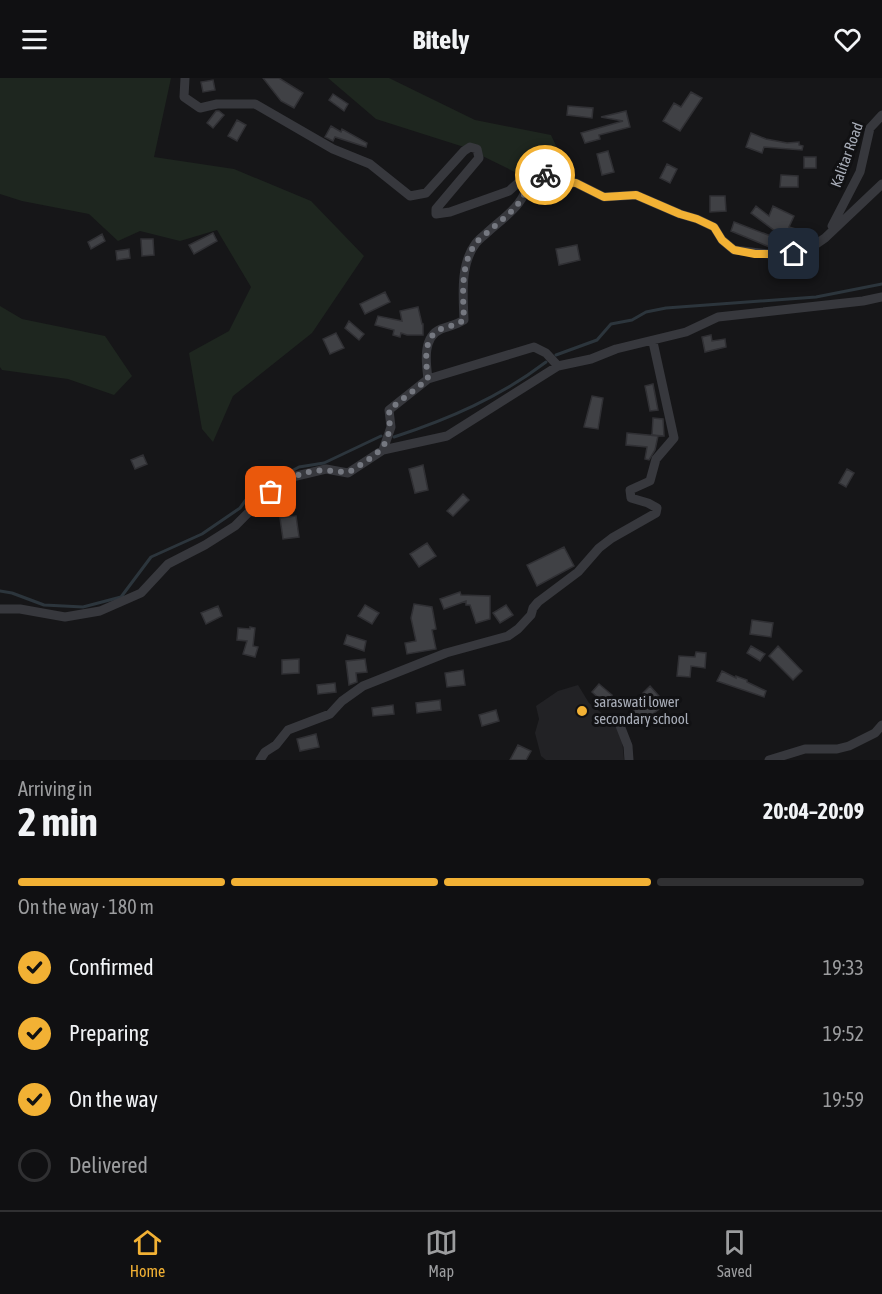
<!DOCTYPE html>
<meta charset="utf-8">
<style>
body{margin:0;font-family:"Asap Condensed",sans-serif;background:#19191b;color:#f1f3f6;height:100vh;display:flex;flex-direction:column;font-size:22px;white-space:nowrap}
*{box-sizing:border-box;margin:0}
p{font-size:20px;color:#9c9d9f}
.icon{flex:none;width:33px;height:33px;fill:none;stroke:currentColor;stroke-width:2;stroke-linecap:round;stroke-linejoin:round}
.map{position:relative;height:682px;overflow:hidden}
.panel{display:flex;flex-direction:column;background:#101012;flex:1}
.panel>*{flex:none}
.pin{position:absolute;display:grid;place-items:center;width:51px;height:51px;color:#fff;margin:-26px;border-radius:12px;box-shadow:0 3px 9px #0006}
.courier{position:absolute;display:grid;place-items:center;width:60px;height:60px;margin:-30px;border:4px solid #f2b134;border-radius:50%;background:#fff;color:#222;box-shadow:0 2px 8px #0007}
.summary em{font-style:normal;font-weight:700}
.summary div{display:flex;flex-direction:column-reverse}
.summary{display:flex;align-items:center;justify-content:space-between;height:102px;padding:0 18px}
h1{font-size:39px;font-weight:700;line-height:45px}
.bar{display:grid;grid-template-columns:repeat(4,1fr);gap:9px 6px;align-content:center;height:72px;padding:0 18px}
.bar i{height:8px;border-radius:4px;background:#303032}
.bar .selected{background:#f2b134}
.bar p{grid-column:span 4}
ol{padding:0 18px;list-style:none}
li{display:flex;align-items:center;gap:18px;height:66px}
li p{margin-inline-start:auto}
li .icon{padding:6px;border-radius:50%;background:#f2b134;color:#111;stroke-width:4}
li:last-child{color:#9c9d9f}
li i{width:33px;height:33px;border:3px solid #303032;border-radius:50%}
header{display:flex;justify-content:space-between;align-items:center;height:78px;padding:0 18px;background:#101012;font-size:27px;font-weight:700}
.tabs{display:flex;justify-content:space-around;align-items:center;height:84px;border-top:2px solid #303032;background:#101012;font-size:16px;color:#9c9d9f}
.tabs a{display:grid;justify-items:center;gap:3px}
.tabs .selected{color:#f2b134}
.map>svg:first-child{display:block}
.built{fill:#222225}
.green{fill:#1e261f}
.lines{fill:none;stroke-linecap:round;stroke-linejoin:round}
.stream{stroke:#2c353c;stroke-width:3}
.building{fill:#404145;stroke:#303034;stroke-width:1.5}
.minor{stroke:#37383d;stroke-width:9}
.done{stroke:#757880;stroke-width:6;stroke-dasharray:0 10.8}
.route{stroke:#f2b134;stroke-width:8}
.poi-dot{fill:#f2b134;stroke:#111113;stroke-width:2}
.labels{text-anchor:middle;stroke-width:6;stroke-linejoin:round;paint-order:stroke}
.street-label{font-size:15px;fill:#a8adb8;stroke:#111113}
.poi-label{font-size:15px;fill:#a8adb8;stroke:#111113;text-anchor:start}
</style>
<header><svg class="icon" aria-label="menu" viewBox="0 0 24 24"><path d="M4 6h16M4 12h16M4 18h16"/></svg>Bitely<svg class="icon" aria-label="heart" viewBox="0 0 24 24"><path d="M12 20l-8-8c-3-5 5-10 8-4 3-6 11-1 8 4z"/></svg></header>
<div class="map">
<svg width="882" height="682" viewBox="0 0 882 682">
<rect width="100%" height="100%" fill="#161618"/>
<path class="built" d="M578,607L589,625L614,645L622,661L624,682H546L541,678L535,655L539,641L536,628L558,613Z"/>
<path class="green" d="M0,0H171L154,79L234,91L311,123L364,178L312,255L233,318L213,364L202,351L189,275L229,253L251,209L217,152L180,163L140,153L118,163L89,136L22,123L0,116Z
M328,0H389L475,42L551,57L564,85L523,98L464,69L376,41Z
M0,228L22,241L105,258L132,298L114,317L68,301L2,292L0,289Z"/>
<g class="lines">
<path class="stream" d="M556,277L597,262L611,246L632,242L646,234L666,230L816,219L882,206
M394,359C449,341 500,319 546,284
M0,513L12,515L44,527L83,529L121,519L151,479L202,456L240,430L248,419L264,411L271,404L299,389L324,385L381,358"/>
</g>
<path class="building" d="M263,0H279L303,15L294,30L281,23Z
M213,2L215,12L203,14L201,4Z
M691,14L702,20L680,53L663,43L674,25L681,29Z
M333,16L348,26L344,33L329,22Z
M568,28L593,30L592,40L567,37Z
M216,33H219L224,37L213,50L207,45Z
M626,33L630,49L599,57L600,61L585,65L581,55L623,43L601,39Z
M237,42L246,47L237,63L228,58Z
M331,48L341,54L342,51L367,65L366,69L335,59L333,63L325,59Z
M751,55L766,61L787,65L799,64V67L803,68L802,72L764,69L762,75L746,69Z
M608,73L614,94L602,97L597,76Z
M804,79H816V90H804Z
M667,86L677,91L670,105L660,100Z
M781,97L798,98V109H780Z
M710,118H725L726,133L710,134Z
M756,128L769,138L773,128L794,138L789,149L803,153L801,164L783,159L751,135Z
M734,144L776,160L772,170L731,153Z
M213,155L217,163L194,176L189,167Z
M102,156L105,163L91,171L88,164Z
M141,161H153L154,177L142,178Z
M577,167L580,182L559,187L556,171Z
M129,171L130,180L117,182L116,173Z
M385,214L390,224L365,236L360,226Z
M418,229L422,246H423V257H407L401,255L400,259L393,257L394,252L375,247L378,238L402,243L400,233Z
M349,243L364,256L359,262L345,250Z
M336,255L344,270L330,276L323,261Z
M711,257L712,263L725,261L726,269L705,274L702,259Z
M653,306L658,332L650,333L645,308Z
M592,318L603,320L598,351L584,349Z
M653,340L663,341L664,358L652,357Z
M627,355L658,358L655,372L649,382L645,381L647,369L626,367Z
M143,377L147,386L135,391L131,382Z
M423,387L428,412L415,415L409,391Z
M847,391L854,395L846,409L839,405Z
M463,416L469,422L453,438L447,433Z
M296,438L299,459L283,461L280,440Z
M427,465L436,478L419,489L410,476Z
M564,469L574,488L537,508L527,487Z
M460,514L461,517L490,518V541L476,545L470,527H466V523L444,531L440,521Z
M414,526L432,529L436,551L432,552L436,571L407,576L405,565L416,563L411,540Z
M365,527L379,535L372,546L358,538Z
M506,527L513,537L500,545L493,535Z
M218,528L222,538L206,546L201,535Z
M752,542L773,545L771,559L750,556Z
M250,549L255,550L253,568L258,569L255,579L243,576L247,563L237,562L238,550L250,551Z
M347,557L366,563L364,573L344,566Z
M751,568L765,576L760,583L747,575Z
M778,568L802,593L793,602L769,578Z
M696,574L706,575L705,590L691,588L690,599L677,598L679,578L695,579Z
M299,581V595L282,596V582Z
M365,581L367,594L356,595L357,604L349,607L346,583Z
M463,592L465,607L447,609L445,595Z
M722,593L736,600V598L747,602V604L766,613L764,619L717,603Z
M335,605L336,614L318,616L317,607Z
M599,606L612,617L605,626L592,614Z
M650,608L666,626L642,644L633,633L649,621L643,615Z
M440,622L441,632L417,635L416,625Z
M393,627L394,636L373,638L372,630Z
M496,632L499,643L482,648L479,637Z
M316,656L319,669L300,673L297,661Z
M518,667L531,673L526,682H510Z"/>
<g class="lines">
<path class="minor" d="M185,0L184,19L200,30L217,26H255L333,71L370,86L410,118L426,115L464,73L470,69L477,71L479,80L436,131V136L450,134L509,113L519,104L531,98L547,96L556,103L576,105L604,119L636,117L680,136L697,141L714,149L722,162L734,172L777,177L794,176L809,171L825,160L882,106
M832,148L860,94L870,50L882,37
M428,301C426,285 422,259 441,251C449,248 456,247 464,242C463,217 460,186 476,165C480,160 486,156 490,152C512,133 523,127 531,98
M383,372L391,349L389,332L428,301L534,269L546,275L558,288
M0,531H20L65,539L100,533L141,515L168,486L205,467L235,448L254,429L288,400L326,391L348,395L383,372L447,358L558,288L591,281L616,271L686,254L718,239L863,223L882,219
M619,645L628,668L629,682
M260,682L265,674L276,667L288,652L330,636L342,623L363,608L446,575L508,558L518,551L531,537L533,530L538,524L578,494L599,470L612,460L656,435L657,430L648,425L631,420L630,412L650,403L656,381L674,360L653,264
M769,682L805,671H837L849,668L875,655L882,647"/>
</g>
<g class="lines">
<path class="done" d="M271,414C296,393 316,389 348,395C378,375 393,371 389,332L428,301C426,285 422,259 441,251C449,248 456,247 464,242C463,217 460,186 476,165C480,160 486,156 490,152C512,133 523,127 531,98L545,97"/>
<path class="route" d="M545,97L556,103L576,105L604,119L636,117L680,136L697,141L714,149L722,162L734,172L755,176H794"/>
</g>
<circle class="poi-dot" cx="582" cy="633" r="6"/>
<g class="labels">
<g class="street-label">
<text transform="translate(847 77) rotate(-70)" y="5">Kalitar Road</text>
</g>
<g class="poi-label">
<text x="594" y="629">saraswati lower<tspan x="594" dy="17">secondary school</tspan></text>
</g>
</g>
</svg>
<div class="pin" style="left:271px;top:414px;background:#ea580c"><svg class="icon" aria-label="bag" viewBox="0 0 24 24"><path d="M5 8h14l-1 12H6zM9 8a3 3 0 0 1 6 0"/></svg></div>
<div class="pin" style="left:794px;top:176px;background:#1f2937"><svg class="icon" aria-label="home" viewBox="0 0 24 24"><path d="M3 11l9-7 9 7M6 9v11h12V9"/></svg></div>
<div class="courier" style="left:545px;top:97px"><svg class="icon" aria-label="bike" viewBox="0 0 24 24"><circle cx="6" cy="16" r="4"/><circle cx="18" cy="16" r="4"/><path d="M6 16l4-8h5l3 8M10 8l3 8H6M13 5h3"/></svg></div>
</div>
<section class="panel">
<div class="summary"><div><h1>2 min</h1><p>Arriving in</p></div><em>20:04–20:09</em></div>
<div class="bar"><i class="selected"></i><i class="selected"></i><i class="selected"></i><i></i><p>On the way · 180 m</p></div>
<ol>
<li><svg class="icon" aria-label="check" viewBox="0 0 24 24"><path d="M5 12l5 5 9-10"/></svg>Confirmed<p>19:33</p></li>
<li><svg class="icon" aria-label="check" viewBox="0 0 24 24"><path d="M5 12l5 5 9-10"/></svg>Preparing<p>19:52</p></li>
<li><svg class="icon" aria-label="check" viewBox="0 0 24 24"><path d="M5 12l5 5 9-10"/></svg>On the way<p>19:59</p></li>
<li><i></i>Delivered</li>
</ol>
</section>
<nav class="tabs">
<a class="selected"><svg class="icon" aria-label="home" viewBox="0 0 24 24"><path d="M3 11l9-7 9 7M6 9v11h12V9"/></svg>Home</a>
<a><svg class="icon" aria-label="map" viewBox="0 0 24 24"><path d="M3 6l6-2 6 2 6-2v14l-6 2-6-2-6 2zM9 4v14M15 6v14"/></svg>Map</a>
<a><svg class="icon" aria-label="saved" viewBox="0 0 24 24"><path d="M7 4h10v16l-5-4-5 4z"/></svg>Saved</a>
</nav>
